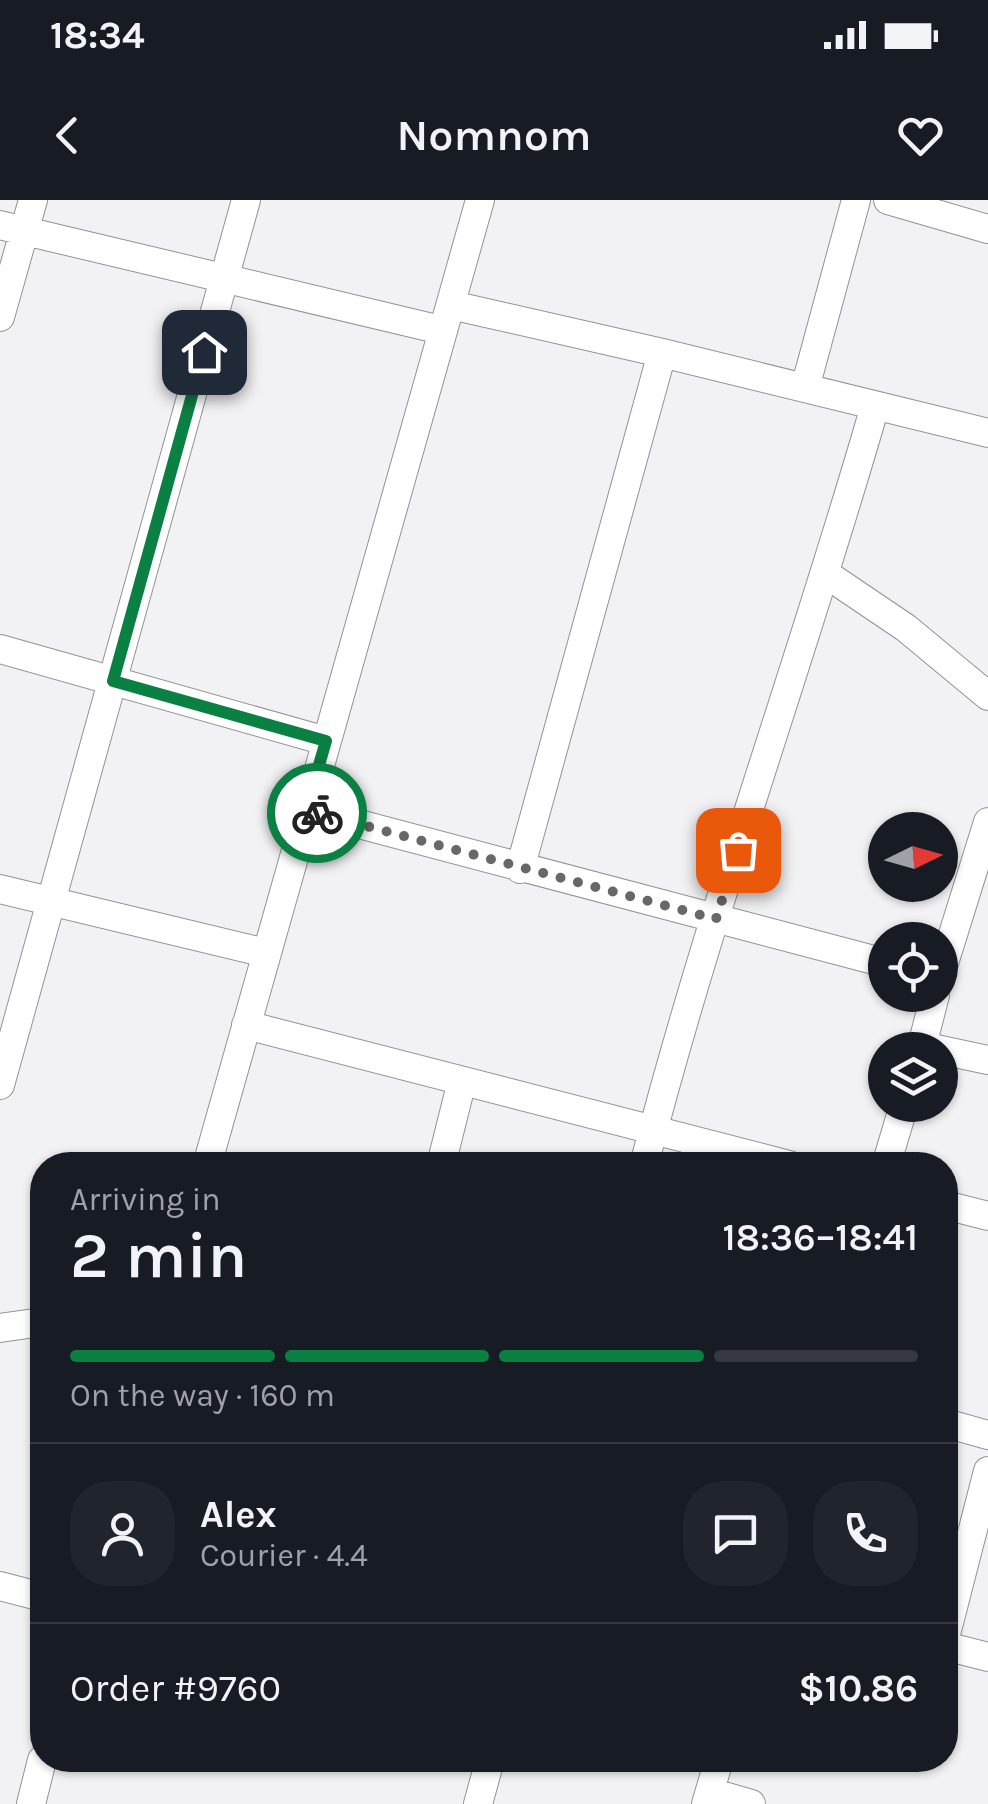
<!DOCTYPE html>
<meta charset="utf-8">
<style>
body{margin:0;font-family:Karla,sans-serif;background:#20242c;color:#f1f3f6;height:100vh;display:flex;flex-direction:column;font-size:38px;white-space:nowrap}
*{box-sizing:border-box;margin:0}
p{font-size:32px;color:#9ea1a6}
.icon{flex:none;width:55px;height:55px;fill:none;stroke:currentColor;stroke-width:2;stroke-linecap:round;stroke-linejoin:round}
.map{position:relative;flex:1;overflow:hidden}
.side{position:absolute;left:30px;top:952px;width:928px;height:620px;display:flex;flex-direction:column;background:#171b24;border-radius:40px;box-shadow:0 2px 8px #0004}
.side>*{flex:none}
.needle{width:65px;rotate:85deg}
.buttons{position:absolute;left:868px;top:612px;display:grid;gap:20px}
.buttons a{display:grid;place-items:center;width:90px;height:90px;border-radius:50%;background:#171b24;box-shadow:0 2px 8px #0004;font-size:50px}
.pin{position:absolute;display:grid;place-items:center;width:85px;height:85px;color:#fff;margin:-42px;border-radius:20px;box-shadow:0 5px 15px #0006}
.courier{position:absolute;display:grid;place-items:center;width:100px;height:100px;margin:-50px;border:8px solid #0b8043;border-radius:50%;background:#fff;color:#222;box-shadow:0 2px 12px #0007}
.head em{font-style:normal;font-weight:600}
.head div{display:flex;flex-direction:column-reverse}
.head{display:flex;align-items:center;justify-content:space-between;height:170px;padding:0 40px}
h1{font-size:65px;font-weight:600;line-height:75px}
.bar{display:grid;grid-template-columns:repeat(4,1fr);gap:15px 10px;align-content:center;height:120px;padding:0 40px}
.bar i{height:12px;border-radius:8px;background:#363941}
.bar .on{background:#0b8043}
.bar p{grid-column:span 4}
.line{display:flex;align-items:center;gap:25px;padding:0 40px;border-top:2px solid #363941}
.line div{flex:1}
.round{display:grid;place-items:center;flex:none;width:105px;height:105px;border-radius:40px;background:#20242c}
.status{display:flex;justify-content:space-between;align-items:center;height:70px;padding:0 50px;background:#171b24;direction:ltr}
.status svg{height:28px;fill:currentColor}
header{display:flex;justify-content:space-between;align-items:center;height:130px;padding:0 40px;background:#171b24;font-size:45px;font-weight:600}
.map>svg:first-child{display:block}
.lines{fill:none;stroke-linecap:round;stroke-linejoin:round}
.minor-casing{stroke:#939395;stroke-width:30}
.minor{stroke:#fff;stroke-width:28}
.done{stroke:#68686a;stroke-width:10;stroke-dasharray:0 18}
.route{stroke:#0b8043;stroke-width:12}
</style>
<div class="status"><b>18:34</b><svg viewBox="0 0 49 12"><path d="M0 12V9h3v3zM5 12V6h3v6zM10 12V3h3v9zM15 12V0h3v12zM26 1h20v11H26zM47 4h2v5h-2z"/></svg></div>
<header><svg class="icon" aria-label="back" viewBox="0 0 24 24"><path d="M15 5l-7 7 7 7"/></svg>Nomnom<svg class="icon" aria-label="heart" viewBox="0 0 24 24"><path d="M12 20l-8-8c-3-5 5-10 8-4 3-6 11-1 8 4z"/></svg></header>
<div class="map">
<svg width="988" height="1604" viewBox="0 0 988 1604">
<rect width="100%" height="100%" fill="#f2f2f4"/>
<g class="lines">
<g class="minor-casing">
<path id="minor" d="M888,0L988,29
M0,25L441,130
M451,105L662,153L988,233
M0,117L33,0
M805,188L856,0
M826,374L906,428L988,496
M0,449L326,541
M306,610L885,763
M520,669L662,153
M0,689L266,753
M940,776L988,622
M246,825L789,965
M922,846L988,860
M921,850L935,795
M0,885L246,0
M207,965L480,0
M441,965L462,881
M644,965C710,709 802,460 875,206
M886,965L904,905
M945,1005L988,1016
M0,1128L42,1122
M945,1223L988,1235
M0,1386L42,1397
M945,1438L988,1271
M945,1446L988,1457
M710,1592L751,1604
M31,1604L42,1560
M478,1604L490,1560
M706,1604L719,1560"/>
</g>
<use href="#minor" class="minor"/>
</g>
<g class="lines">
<path class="done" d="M317,613L716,719L738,650"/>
<path class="route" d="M204,152L113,481L326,541L306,610L317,613"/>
</g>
</svg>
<div class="buttons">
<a><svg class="needle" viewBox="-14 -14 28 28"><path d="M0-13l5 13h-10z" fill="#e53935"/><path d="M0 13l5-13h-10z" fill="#9ea1a6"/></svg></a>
<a><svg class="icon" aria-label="locate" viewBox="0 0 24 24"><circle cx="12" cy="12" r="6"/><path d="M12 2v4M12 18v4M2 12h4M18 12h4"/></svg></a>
<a><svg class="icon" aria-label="layers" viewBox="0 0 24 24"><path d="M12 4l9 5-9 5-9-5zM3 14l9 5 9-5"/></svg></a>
</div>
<div class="pin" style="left:738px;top:650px;background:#ea580c"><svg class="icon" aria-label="bag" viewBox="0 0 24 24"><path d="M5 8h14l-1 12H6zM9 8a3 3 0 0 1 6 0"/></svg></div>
<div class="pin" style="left:204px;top:152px;background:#1f2937"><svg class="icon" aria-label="home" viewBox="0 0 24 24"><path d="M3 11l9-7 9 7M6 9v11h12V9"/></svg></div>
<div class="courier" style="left:317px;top:613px"><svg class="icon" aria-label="bike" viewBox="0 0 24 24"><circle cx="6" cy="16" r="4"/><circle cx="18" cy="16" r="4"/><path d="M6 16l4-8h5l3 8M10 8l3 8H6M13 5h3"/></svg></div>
<section class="side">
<div class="head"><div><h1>2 min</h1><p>Arriving in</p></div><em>18:36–18:41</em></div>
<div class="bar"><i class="on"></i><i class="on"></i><i class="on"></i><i></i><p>On the way · 160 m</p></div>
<div class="line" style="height:180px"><a class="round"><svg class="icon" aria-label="person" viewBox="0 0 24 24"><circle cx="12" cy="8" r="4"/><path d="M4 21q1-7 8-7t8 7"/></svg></a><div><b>Alex</b><p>Courier · 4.4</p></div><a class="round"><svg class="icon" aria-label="chat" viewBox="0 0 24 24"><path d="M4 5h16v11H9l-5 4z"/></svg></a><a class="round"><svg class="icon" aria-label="phone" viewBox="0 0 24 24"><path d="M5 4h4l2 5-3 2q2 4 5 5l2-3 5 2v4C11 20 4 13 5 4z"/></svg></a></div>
<div class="line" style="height:130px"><div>Order #9760</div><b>$10.86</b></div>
</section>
</div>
